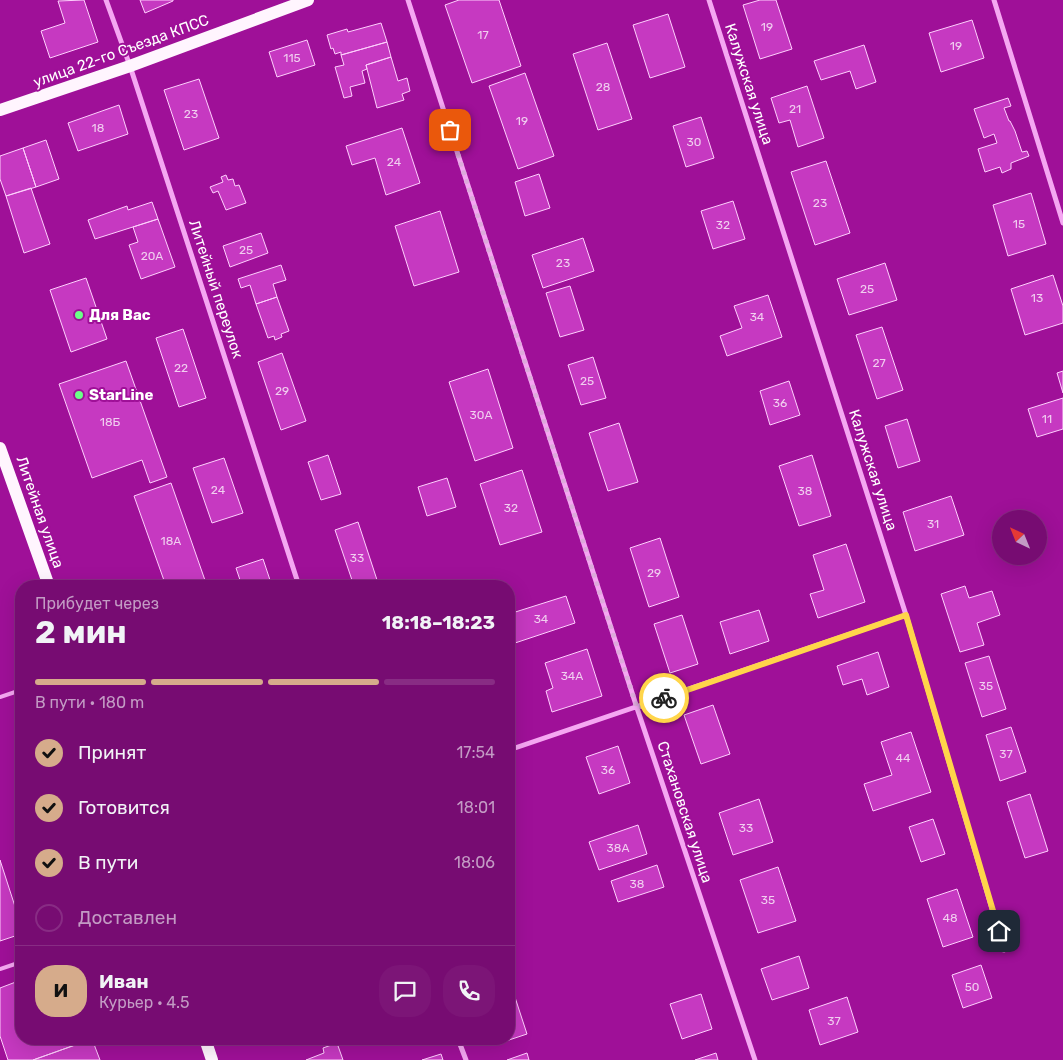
<!DOCTYPE html>
<html lang="ru">
<meta charset="utf-8">
<style>
body{margin:0;font-family:Rubik,sans-serif;background:#7c1577;color:#f1f3f6;height:100vh;display:flex;flex-direction:column;font-size:19px;white-space:nowrap}
*{box-sizing:border-box;margin:0}
p{font-size:16px;color:#c39bc4}
.icon{flex:none;width:28px;height:28px;fill:none;stroke:currentColor;stroke-width:2;stroke-linecap:round;stroke-linejoin:round}
.map{position:relative;flex:1;overflow:hidden}
.panel{position:absolute;left:15px;top:580px;width:500px;height:465px;display:flex;flex-direction:column;background:#770c72;border-radius:20px;box-shadow:0 5px 20px #0002,0 0 0 1px #882c84}
.panel>*{flex:none}
.needle{width:32px;rotate:317deg}
.controls{position:absolute;left:992px;top:510px;display:grid;gap:10px}
.controls a{display:grid;place-items:center;width:55px;height:55px;border-radius:50%;background:#770c72;box-shadow:0 5px 20px #0002,0 0 0 1px #882c84;font-size:25px}
.pin{position:absolute;display:grid;place-items:center;width:42px;height:42px;color:#fff;margin:-21px;border-radius:10px;box-shadow:0 2px 8px #0006}
.courier{position:absolute;display:grid;place-items:center;width:50px;height:50px;margin:-25px;border:4px solid #ffd54a;border-radius:50%;background:#fff;color:#222;box-shadow:0 1px 6px #0007}
.overview em{font-style:normal;font-weight:700}
.overview div{display:flex;flex-direction:column-reverse}
.overview{display:flex;align-items:center;justify-content:space-between;height:85px;padding:0 20px}
h1{font-size:32px;font-weight:700;line-height:38px}
.bar{display:grid;grid-template-columns:repeat(4,1fr);gap:8px 5px;align-content:center;height:60px;padding:0 20px}
.bar i{height:6px;border-radius:4px;background:#882c84}
.bar .selected{background:#d6ab8b}
.bar p{grid-column:span 4}
.line{display:flex;align-items:center;gap:12px;padding:0 20px;border-top:1px solid #882c84}
.line div{flex:1}
.round{display:grid;place-items:center;flex:none;width:52px;height:52px;border-radius:20px;background:#7c1577}
ol{padding:0 20px;list-style:none}
li{display:flex;align-items:center;gap:15px;height:55px}
li p{margin-inline-start:auto}
li .icon{padding:5px;border-radius:50%;background:#d6ab8b;color:#111;stroke-width:4}
li:last-child{color:#c39bc4}
li i{width:28px;height:28px;border:2px solid #882c84;border-radius:50%}
.map>svg:first-child{display:block}
.building{fill:#c639c1;stroke:#fed0fd}
.lines{fill:none;stroke-linecap:round;stroke-linejoin:round}
.service{stroke:#f5a7f2;stroke-width:4}
.minor{stroke:#f5a7f2;stroke-width:5}
.primary{stroke:#fff5fe;stroke-width:12}
.done{stroke:#ddabdb;stroke-width:5;stroke-dasharray:0 9}
.route{stroke:#ffd54a;stroke-width:6}
.poi-dot{fill:#6bff88;stroke:#9f1098;stroke-width:2}
.labels{text-anchor:middle;stroke-width:4;stroke-linejoin:round;paint-order:stroke}
.number-label{font-size:12px;fill:#f1cef0}
.street-label{font-size:15px;fill:#fff;stroke:#9f1098}
.poi-label{font-size:15px;font-weight:bold;fill:#fff;stroke:#9f1098;text-anchor:start}
</style>
<div class="map">
<svg width="1063" height="1060" viewBox="0 0 1063 1060">
<rect width="100%" height="100%" fill="#9f1098"/>
<path class="building" d="M84,0L98,42L50,58L41,31L65,23L58,1Z
M140,0H173V1L145,13Z
M459,0H499L521,66L472,83L445,5Z
M760,0H776L792,49L760,59L743,5Z
M668,14L685,67L650,78L633,25Z
M972,20L984,58L941,72L929,33Z
M381,23L387,42L341,55V52L335,54L333,48L331,49L327,35L347,29L348,32Z
M307,40L315,65L277,77L269,52Z
M387,42L391,57L366,65L367,69L362,71L365,83L350,87L352,96L344,98L335,67L344,65L341,55Z
M607,43L632,119L598,130L573,54Z
M864,45L876,82L856,89L850,71L821,80L814,61Z
M391,57L398,81L407,78L410,91L402,94L404,100L377,108L366,65Z
M525,73L554,156L518,169L489,86Z
M199,79L219,138L184,150L164,90Z
M807,86L824,138L798,147L790,120L779,123L771,98Z
M1008,98L1011,106L1004,108L1009,121H1010L1015,131L1022,152L1027,151L1029,156L1011,163V169L1002,173L1000,167L985,172L978,149L997,143L994,134L984,138L974,109Z
M119,105L128,134L78,151L68,123Z
M701,117L714,158L686,167L673,126Z
M402,128L420,183L386,195L375,158L352,165L346,146Z
M46,140L59,179L36,187L23,148Z
M23,148L36,187L6,196L0,179V156Z
M826,161L850,233L815,245L791,172Z
M539,174L550,208L525,216L515,182Z
M226,175L228,180L233,179L235,186L239,185L246,203L226,210L218,191L213,193L210,187L223,182L221,177Z
M31,188L50,244L24,253L6,196Z
M1031,193L1046,244L1008,256L993,205Z
M733,201L745,239L713,249L701,211Z
M152,202L158,219L95,239L88,220L127,206L128,210Z
M440,211L459,272L414,286L395,226Z
M158,219L175,267L141,279L129,245L138,242L133,227Z
M261,233L268,253L230,267L223,246Z
M583,238L594,271L543,288L532,255Z
M885,263L897,300L849,315L837,279Z
M281,265L286,280L273,284L277,297L256,304L250,285L241,288L238,279Z
M1053,275L1063,306V323L1025,335L1011,289Z
M86,278L107,339L71,352L50,290Z
M570,286L584,330L560,337L546,293Z
M768,295L782,337L727,356L720,336L742,328L734,306Z
M277,297L289,331L281,334L282,337L275,340L274,336L268,338L256,304Z
M882,327L903,390L877,399L856,335Z
M183,329L206,398L179,407L156,338Z
M282,353L306,421L281,430L258,362Z
M593,357L606,398L581,405L568,365Z
M126,361L167,477L150,483L142,460L92,478L59,384Z
M488,369L513,448L475,461L449,382Z
M1063,371V393L1057,373Z
M789,381L800,415L770,425L760,391Z
M1063,398V429L1037,437L1028,409Z
M907,419L920,461L898,468L885,426Z
M619,423L638,482L608,491L589,433Z
M328,455L341,494L321,500L308,462Z
M812,455L831,516L799,526L779,466Z
M224,458L243,513L212,523L193,468Z
M522,470L542,532L500,545L480,484Z
M447,478L456,507L427,516L418,487Z
M171,483L207,586H166L134,496Z
M951,496L964,535L915,551L903,512Z
M358,522L379,586H354L335,530Z
M660,538L679,597L649,607L630,548Z
M846,544L865,602L818,618L810,594L824,590L813,555Z
M263,559L272,586H242L236,568Z
M965,586L969,598L992,591L1000,615L977,623L984,645L960,652L941,594Z
M566,596L575,623L509,645V614Z
M759,610L769,641L730,654L720,622Z
M682,615L698,664L670,673L654,624Z
M587,649L602,696L552,712L546,691L553,688L545,663Z
M878,652L889,687L867,695L862,679L843,685L837,666Z
M989,656L1006,709L982,717L965,663Z
M713,705L730,754L701,764L684,715Z
M509,710L514,726L509,727Z
M1011,727L1026,772L1000,781L986,735Z
M911,732L931,792L873,811L864,784L892,775L881,742Z
M618,746L630,783L599,794L586,757Z
M1030,794L1048,851L1025,858L1007,802Z
M759,799L773,842L733,855L719,813Z
M933,819L945,854L921,862L909,827Z
M638,825L647,854L599,870L589,842Z
M0,860L21,925V934L0,941Z
M657,865L664,887L618,902L611,881Z
M778,867L796,921L758,933L740,880Z
M957,889L973,937L943,947L927,899Z
M799,956L809,988L772,1000L761,969Z
M981,965L992,998L963,1008L952,975Z
M21,980V1039H92L33,1060H8L0,1036V988Z
M510,982L527,1034L494,1045L492,1039H509Z
M701,994L712,1029L682,1039L670,1004Z
M847,997L858,1032L820,1045L809,1010Z
M92,1039L100,1060H33Z
M337,1043L343,1060H306L324,1053L323,1048Z
M527,1053L529,1060H507Z
M716,1053L718,1060H695Z
M441,1054L443,1060H422Z"/>
<g class="lines">
<path class="service" d="M0,697L21,690
M0,969L21,962"/>
<path class="minor" d="M106,0L130,66L299,586
M408,0L637,708L755,1060
M709,0L906,615L1004,950
M994,0L1063,223
M509,750L906,615
M458,1039L466,1060"/>
<path class="primary" d="M0,110L130,66L308,0
M0,448L49,586
M205,1039L212,1060"/>
</g>
<g class="lines">
<path class="done" d="M450,130L637,708L664,698"/>
<path class="route" d="M664,698L906,615L999,931"/>
</g>
<g class="poi-dot">
<circle cx="79" cy="315" r="5"/>
<circle cx="79" cy="395" r="5"/>
</g>
<g class="labels">
<g class="number-label">
<text x="767" y="31">19</text>
<text x="483" y="39">17</text>
<text x="956" y="50">19</text>
<text x="292" y="62">115</text>
<text x="603" y="91">28</text>
<text x="795" y="113">21</text>
<text x="191" y="118">23</text>
<text x="522" y="125">19</text>
<text x="98" y="132">18</text>
<text x="694" y="146">30</text>
<text x="394" y="166">24</text>
<text x="820" y="207">23</text>
<text x="1019" y="228">15</text>
<text x="723" y="229">32</text>
<text x="246" y="254">25</text>
<text x="152" y="260">20А</text>
<text x="563" y="267">23</text>
<text x="867" y="293">25</text>
<text x="1037" y="302">13</text>
<text x="757" y="321">34</text>
<text x="879" y="367">27</text>
<text x="181" y="372">22</text>
<text x="587" y="385">25</text>
<text x="282" y="395">29</text>
<text x="780" y="407">36</text>
<text x="481" y="419">30А</text>
<text x="1047" y="423">11</text>
<text x="110" y="426">18Б</text>
<text x="218" y="494">24</text>
<text x="805" y="495">38</text>
<text x="511" y="512">32</text>
<text x="933" y="528">31</text>
<text x="171" y="545">18А</text>
<text x="357" y="562">33</text>
<text x="654" y="577">29</text>
<text x="541" y="623">34</text>
<text x="572" y="680">34А</text>
<text x="986" y="690">35</text>
<text x="1006" y="758">37</text>
<text x="903" y="762">44</text>
<text x="608" y="774">36</text>
<text x="746" y="832">33</text>
<text x="618" y="852">38А</text>
<text x="637" y="888">38</text>
<text x="768" y="904">35</text>
<text x="950" y="922">48</text>
<text x="972" y="991">50</text>
<text x="834" y="1025">37</text>
</g>
<g class="street-label">
<text transform="translate(121 51) rotate(-20)" y="5">улица 22-го Съезда КПСС</text>
<text transform="translate(749 84) rotate(72)" y="5">Калужская улица</text>
<text transform="translate(216 289) rotate(72)" y="5">Литейный переулок</text>
<text transform="translate(873 470) rotate(72)" y="5">Калужская улица</text>
<text transform="translate(40 512) rotate(71)" y="5">Литейная улица</text>
<text transform="translate(685 812) rotate(72)" y="5">Стахановская улица</text>
</g>
<g class="poi-label">
<text x="89" y="320">Для Вас</text>
<text x="89" y="400">StarLine</text>
</g>
</g>
</svg>
<div class="controls">
<a><svg class="needle" viewBox="-14 -14 28 28"><path d="M0-13l5 13h-10z" fill="#e53935"/><path d="M0 13l5-13h-10z" fill="#c39bc4"/></svg></a>
</div>
<div class="pin" style="left:450px;top:130px;background:#ea580c"><svg class="icon" aria-label="bag" viewBox="0 0 24 24"><path d="M5 8h14l-1 12H6zM9 8a3 3 0 0 1 6 0"/></svg></div>
<div class="pin" style="left:999px;top:931px;background:#1f2937"><svg class="icon" aria-label="home" viewBox="0 0 24 24"><path d="M3 11l9-7 9 7M6 9v11h12V9"/></svg></div>
<div class="courier" style="left:664px;top:698px"><svg class="icon" aria-label="bike" viewBox="0 0 24 24"><circle cx="6" cy="16" r="4"/><circle cx="18" cy="16" r="4"/><path d="M6 16l4-8h5l3 8M10 8l3 8H6M13 5h3"/></svg></div>
<section class="panel">
<div class="overview"><div><h1>2 мин</h1><p>Прибудет через</p></div><em>18:18–18:23</em></div>
<div class="bar"><i class="selected"></i><i class="selected"></i><i class="selected"></i><i></i><p>В пути · 180 m</p></div>
<ol>
<li><svg class="icon" aria-label="check" viewBox="0 0 24 24"><path d="M5 12l5 5 9-10"/></svg>Принят<p>17:54</p></li>
<li><svg class="icon" aria-label="check" viewBox="0 0 24 24"><path d="M5 12l5 5 9-10"/></svg>Готовится<p>18:01</p></li>
<li><svg class="icon" aria-label="check" viewBox="0 0 24 24"><path d="M5 12l5 5 9-10"/></svg>В пути<p>18:06</p></li>
<li><i></i>Доставлен</li>
</ol>
<div class="line" style="height:90px"><b class="round" style="background:#d6ab8b;color:#111">И</b><div><b>Иван</b><p>Курьер · 4.5</p></div><a class="round"><svg class="icon" aria-label="chat" viewBox="0 0 24 24"><path d="M4 5h16v11H9l-5 4z"/></svg></a><a class="round"><svg class="icon" aria-label="phone" viewBox="0 0 24 24"><path d="M5 4h4l2 5-3 2q2 4 5 5l2-3 5 2v4C11 20 4 13 5 4z"/></svg></a></div>
</section>
</div>
